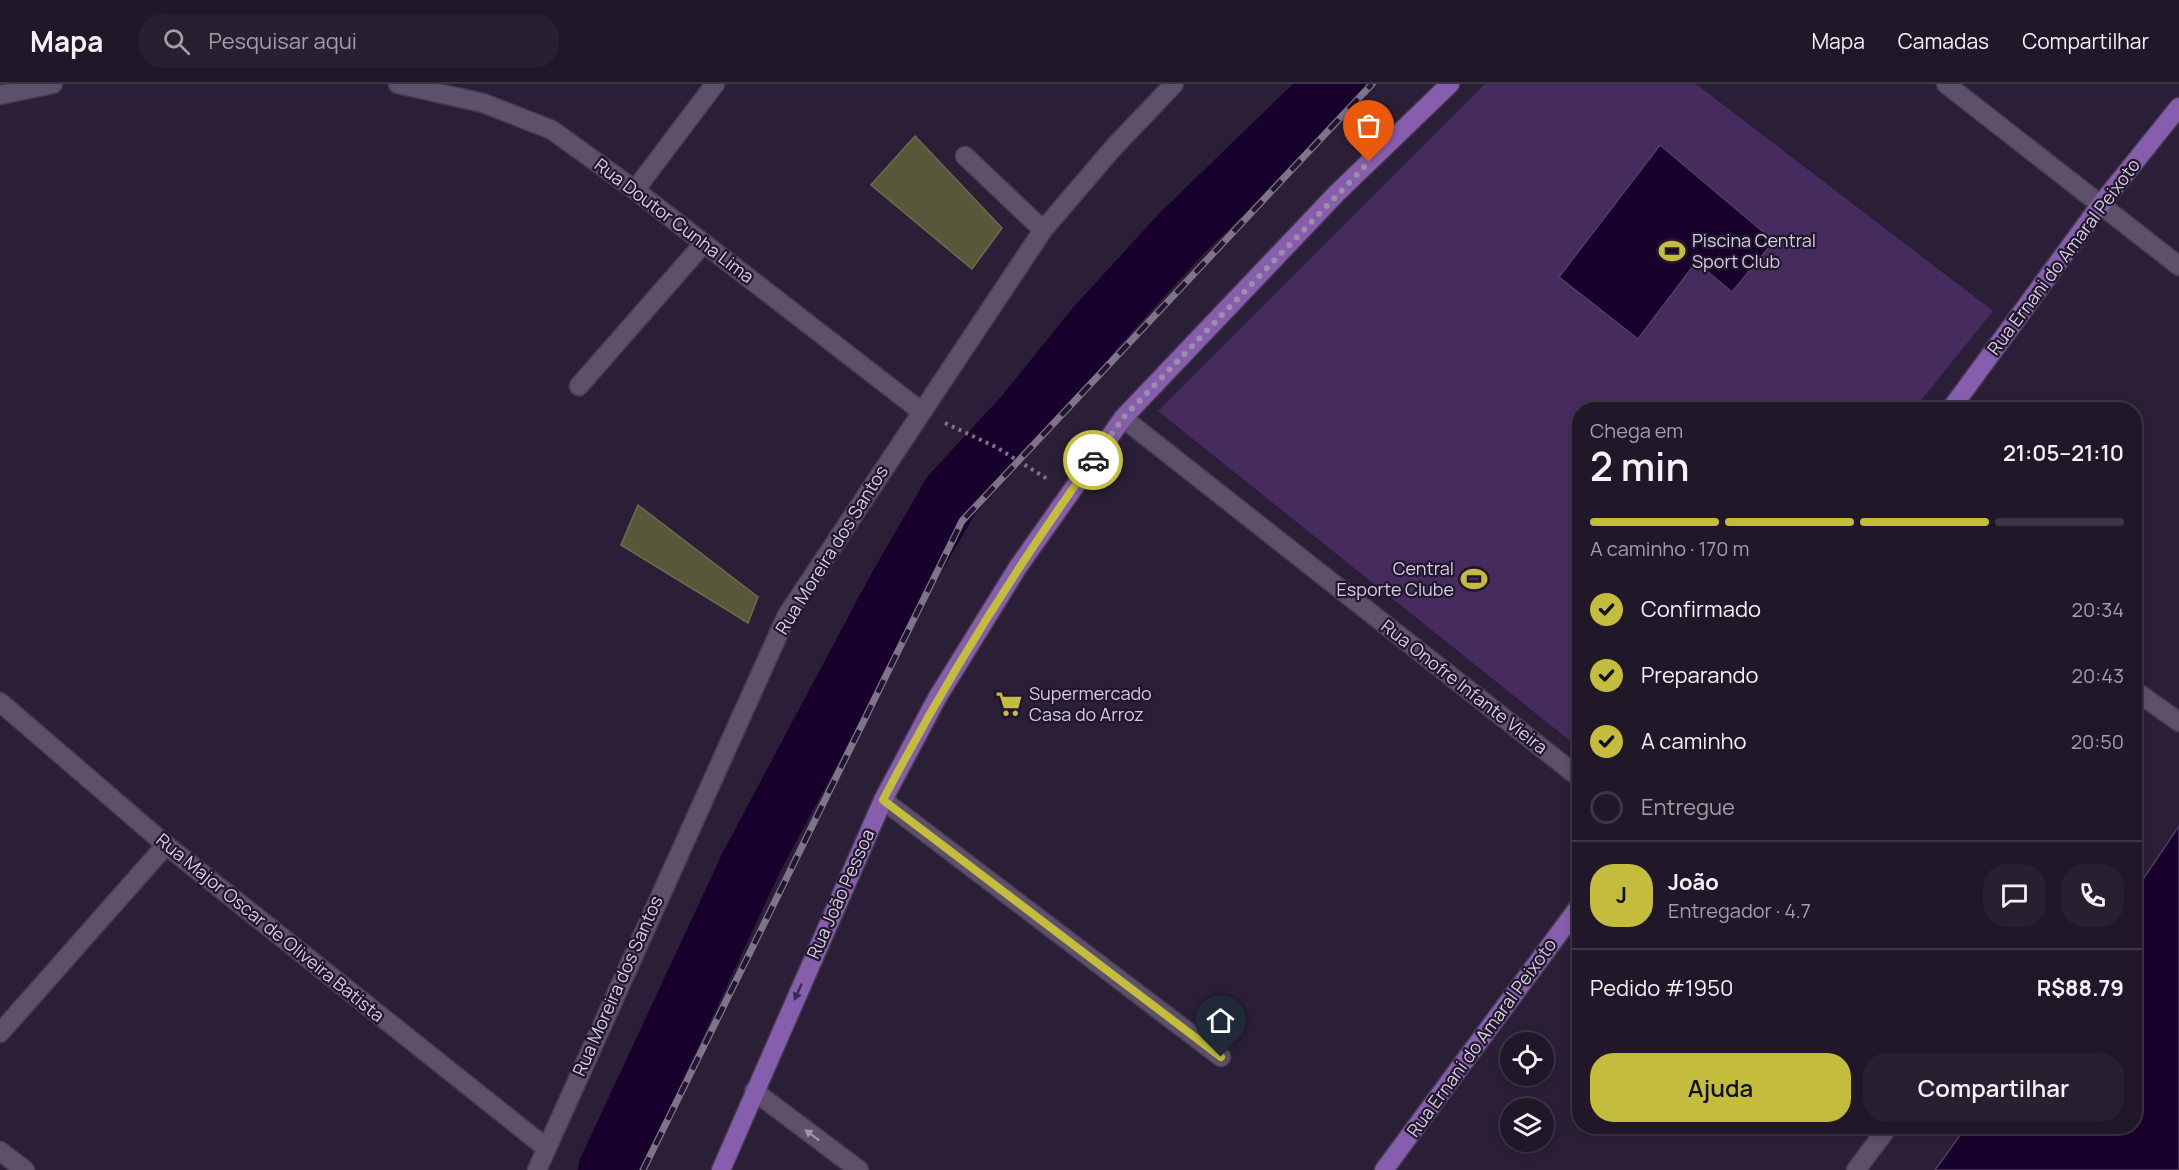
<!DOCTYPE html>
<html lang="pt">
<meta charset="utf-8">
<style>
body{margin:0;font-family:Manrope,sans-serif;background:#282031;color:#f1f3f6;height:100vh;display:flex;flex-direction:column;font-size:22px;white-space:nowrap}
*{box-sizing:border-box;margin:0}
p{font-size:20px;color:#a29fa8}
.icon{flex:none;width:33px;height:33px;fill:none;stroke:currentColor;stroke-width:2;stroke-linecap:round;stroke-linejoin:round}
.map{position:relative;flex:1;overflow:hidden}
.details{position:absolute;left:1572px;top:318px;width:570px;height:732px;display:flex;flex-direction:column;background:#201729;border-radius:24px;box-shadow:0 3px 9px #0003,0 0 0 2px #3d3646}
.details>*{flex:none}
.controls{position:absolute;left:1500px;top:948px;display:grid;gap:12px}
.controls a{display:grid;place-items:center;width:54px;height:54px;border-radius:50%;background:#201729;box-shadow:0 3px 9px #0003,0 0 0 2px #3d3646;font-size:30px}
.pin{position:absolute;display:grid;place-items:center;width:51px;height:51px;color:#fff;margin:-62px -26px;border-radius:50% 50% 50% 0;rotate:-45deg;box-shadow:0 0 6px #0007}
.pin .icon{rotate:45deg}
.courier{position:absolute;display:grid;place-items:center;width:60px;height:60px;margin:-30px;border:4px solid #c4bc3d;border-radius:50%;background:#fff;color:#222;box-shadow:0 2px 8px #0007}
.overview em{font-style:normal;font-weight:600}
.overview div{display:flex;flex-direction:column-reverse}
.overview{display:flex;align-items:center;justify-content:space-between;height:102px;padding:0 18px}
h1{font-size:39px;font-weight:600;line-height:45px}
.bar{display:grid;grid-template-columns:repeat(4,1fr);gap:9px 6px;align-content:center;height:72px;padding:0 18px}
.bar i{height:8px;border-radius:4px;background:#3d3646}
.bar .selected{background:#c4bc3d}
.bar p{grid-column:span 4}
.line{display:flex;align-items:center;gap:15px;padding:0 18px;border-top:2px solid #3d3646}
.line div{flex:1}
.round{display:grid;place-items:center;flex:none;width:63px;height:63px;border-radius:24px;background:#282031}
ol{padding:0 18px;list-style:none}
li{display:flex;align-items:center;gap:18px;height:66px}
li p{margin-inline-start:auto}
li .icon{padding:6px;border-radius:50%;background:#c4bc3d;color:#111;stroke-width:4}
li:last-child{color:#a29fa8}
li i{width:33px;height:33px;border:3px solid #3d3646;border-radius:50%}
.action{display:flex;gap:12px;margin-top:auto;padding:12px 18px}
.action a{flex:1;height:69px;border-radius:24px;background:#c4bc3d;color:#111;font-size:24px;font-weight:600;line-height:69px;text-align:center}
.action a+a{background:#282031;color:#f1f3f6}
header{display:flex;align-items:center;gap:36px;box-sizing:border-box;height:84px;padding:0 30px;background:#201729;border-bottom:2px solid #3d3646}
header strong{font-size:28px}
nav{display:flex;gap:33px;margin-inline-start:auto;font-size:21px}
.search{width:420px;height:54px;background:#282031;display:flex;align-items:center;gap:15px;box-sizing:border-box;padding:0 21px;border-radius:24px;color:#a29fa8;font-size:22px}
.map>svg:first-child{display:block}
.green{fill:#462c5e}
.water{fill:#18002c;stroke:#513e61;stroke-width:1.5}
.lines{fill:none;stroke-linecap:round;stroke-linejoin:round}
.river{stroke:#18002c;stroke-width:60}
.building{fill:#595739;stroke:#6e6c4d;stroke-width:1.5}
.minor-casing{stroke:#463b50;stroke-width:21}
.major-casing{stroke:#463b50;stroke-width:21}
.path{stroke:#7d7488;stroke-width:4;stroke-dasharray:3 4.5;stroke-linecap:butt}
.minor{stroke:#5c506a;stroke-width:18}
.major{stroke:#875ead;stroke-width:18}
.rail-casing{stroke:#7f7589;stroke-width:7}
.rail{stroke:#21162d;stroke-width:4.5;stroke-dasharray:14;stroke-linecap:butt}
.oneway{fill:#3a284d}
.oneway2{fill:#9f95aa}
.done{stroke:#9a91a4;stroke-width:6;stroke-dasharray:0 10.8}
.route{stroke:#c4bc3d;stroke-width:8}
.labels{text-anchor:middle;stroke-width:4.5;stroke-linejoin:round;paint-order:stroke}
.street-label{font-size:18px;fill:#d5cede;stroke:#21162d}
.poi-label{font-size:18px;fill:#d5cede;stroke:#21162d;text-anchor:start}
</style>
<header>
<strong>Mapa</strong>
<div class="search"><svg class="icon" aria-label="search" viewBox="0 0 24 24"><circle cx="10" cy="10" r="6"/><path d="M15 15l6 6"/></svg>Pesquisar aqui</div>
<nav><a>Mapa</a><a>Camadas</a><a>Compartilhar</a></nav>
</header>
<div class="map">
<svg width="2179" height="1086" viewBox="0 0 2179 1086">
<rect width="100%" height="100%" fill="#2b1f37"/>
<path class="green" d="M1485,0H1696L1993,227L1914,325L1580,326L1579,664L1158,327Z"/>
<path class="water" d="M1660,61L1774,157L1732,208L1696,178L1638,255L1559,193Z
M2179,742V1086H1935L1966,1043L2134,1042L2135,807Z"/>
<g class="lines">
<path class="river" d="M608,1086L751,779L897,505L952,410L1024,332L1095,244L1181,150L1336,0"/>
</g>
<path class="building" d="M915,52L1002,144L972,185L871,101Z
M638,421L758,513L748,539L621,461Z"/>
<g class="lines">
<g class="minor-casing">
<path id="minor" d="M398,0L483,19L552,46L635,106L922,328
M1946,0L2179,182
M0,11L53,0
M965,72L1043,146
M635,106L715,0
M579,302L704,159
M1123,334L1580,694
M2134,606L2179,638
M0,618L166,761L545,1063
M883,716L1221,973
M0,949L166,761
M754,1007L859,1086
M0,1067L25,1086
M537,1086L787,531L1043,146L1114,63L1174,0
M1856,1086L1889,1042"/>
</g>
<g class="major-casing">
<path id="major" d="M1950,326L2101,120L2179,23
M721,1086L883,716L937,614L1018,483L1123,334L1337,109L1450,0
M1384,1086L1580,821"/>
</g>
<path class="path" d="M945,339L996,363L1049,396"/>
<use href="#minor" class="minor"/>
<use href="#major" class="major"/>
<g class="rail-casing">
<path id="rail" d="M643,1086L962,437L1372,0"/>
</g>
<use href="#rail" class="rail"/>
</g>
<defs><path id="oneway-solid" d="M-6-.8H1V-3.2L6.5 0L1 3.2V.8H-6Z" transform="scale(1.5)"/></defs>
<use class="oneway" href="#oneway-solid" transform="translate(798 908) rotate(114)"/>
<use class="oneway2" href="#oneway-solid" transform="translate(812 1051) rotate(-143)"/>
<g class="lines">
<path class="done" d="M1093,376L1123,334L1369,78"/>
<path class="route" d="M1093,376C1015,485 945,597 883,716L1221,973"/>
</g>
<defs>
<g id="stadium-bare" transform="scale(2.07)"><path d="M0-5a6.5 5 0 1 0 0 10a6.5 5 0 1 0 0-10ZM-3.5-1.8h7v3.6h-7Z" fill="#c4bc3d" stroke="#21162d" stroke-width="2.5" paint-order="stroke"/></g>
<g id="supermarket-bare" transform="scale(2.07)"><path d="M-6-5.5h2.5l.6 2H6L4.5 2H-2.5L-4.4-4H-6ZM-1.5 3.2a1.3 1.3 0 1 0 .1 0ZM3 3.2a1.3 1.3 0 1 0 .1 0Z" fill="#c4bc3d" stroke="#21162d" stroke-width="2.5" paint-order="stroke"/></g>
</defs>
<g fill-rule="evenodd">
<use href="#stadium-bare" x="1672" y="167"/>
<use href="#stadium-bare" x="1474" y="495"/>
<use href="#supermarket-bare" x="1009" y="620"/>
</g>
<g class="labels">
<g class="street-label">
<text transform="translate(674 137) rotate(37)" y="6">Rua Doutor Cunha Lima</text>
<text transform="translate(2064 173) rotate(-53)" y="6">Rua Ernani do Amaral Peixoto</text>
<text transform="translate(832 466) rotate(-58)" y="6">Rua Moreira dos Santos</text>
<text transform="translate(1464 603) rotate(38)" y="6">Rua Onofre Infante Vieira</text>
<text transform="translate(841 810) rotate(-66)" y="6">Rua João Pessoa</text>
<text transform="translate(270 844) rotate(39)" y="6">Rua Major Oscar de Oliveira Batista</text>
<text transform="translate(618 902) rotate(-66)" y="6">Rua Moreira dos Santos</text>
<text transform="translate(1482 954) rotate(-54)" y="6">Rua Ernani do Amaral Peixoto</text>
</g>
<g class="poi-label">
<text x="1692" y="163">Piscina Central<tspan x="1692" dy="21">Sport Club</tspan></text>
<text x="1454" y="491" text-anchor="end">Central<tspan x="1454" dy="21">Esporte Clube</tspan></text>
<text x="1029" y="616">Supermercado<tspan x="1029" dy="21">Casa do Arroz</tspan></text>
</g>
</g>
</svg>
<div class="controls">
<a><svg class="icon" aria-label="locate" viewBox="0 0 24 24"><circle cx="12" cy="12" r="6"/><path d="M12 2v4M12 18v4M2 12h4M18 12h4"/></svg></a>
<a><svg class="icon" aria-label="layers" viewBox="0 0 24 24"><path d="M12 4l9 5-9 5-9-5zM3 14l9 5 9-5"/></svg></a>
</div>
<div class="pin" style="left:1369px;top:78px;background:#ea580c"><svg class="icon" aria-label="bag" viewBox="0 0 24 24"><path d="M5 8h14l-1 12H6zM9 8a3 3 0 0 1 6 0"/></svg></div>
<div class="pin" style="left:1221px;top:973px;background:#1f2937"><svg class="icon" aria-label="home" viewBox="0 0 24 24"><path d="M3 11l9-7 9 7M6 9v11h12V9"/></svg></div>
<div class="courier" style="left:1093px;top:376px"><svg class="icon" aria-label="car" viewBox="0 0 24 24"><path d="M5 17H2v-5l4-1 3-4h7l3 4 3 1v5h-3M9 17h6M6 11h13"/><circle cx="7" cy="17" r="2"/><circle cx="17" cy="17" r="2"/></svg></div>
<section class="details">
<div class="overview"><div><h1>2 min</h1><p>Chega em</p></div><em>21:05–21:10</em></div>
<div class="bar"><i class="selected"></i><i class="selected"></i><i class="selected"></i><i></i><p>A caminho · 170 m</p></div>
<ol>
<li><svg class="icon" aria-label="check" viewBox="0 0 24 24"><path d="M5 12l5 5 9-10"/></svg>Confirmado<p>20:34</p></li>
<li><svg class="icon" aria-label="check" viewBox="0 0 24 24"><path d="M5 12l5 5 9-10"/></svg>Preparando<p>20:43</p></li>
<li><svg class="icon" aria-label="check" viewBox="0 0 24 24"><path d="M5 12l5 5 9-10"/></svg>A caminho<p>20:50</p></li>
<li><i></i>Entregue</li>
</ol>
<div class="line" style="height:108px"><b class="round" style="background:#c4bc3d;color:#111">J</b><div><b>João</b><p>Entregador · 4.7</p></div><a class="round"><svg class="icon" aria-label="chat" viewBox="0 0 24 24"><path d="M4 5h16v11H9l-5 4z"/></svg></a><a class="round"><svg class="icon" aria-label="phone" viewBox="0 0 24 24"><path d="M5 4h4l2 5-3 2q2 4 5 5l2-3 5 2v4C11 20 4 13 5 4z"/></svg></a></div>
<div class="line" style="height:78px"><div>Pedido #1950</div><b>R$88.79</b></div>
<div class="action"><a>Ajuda</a><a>Compartilhar</a></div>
</section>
</div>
